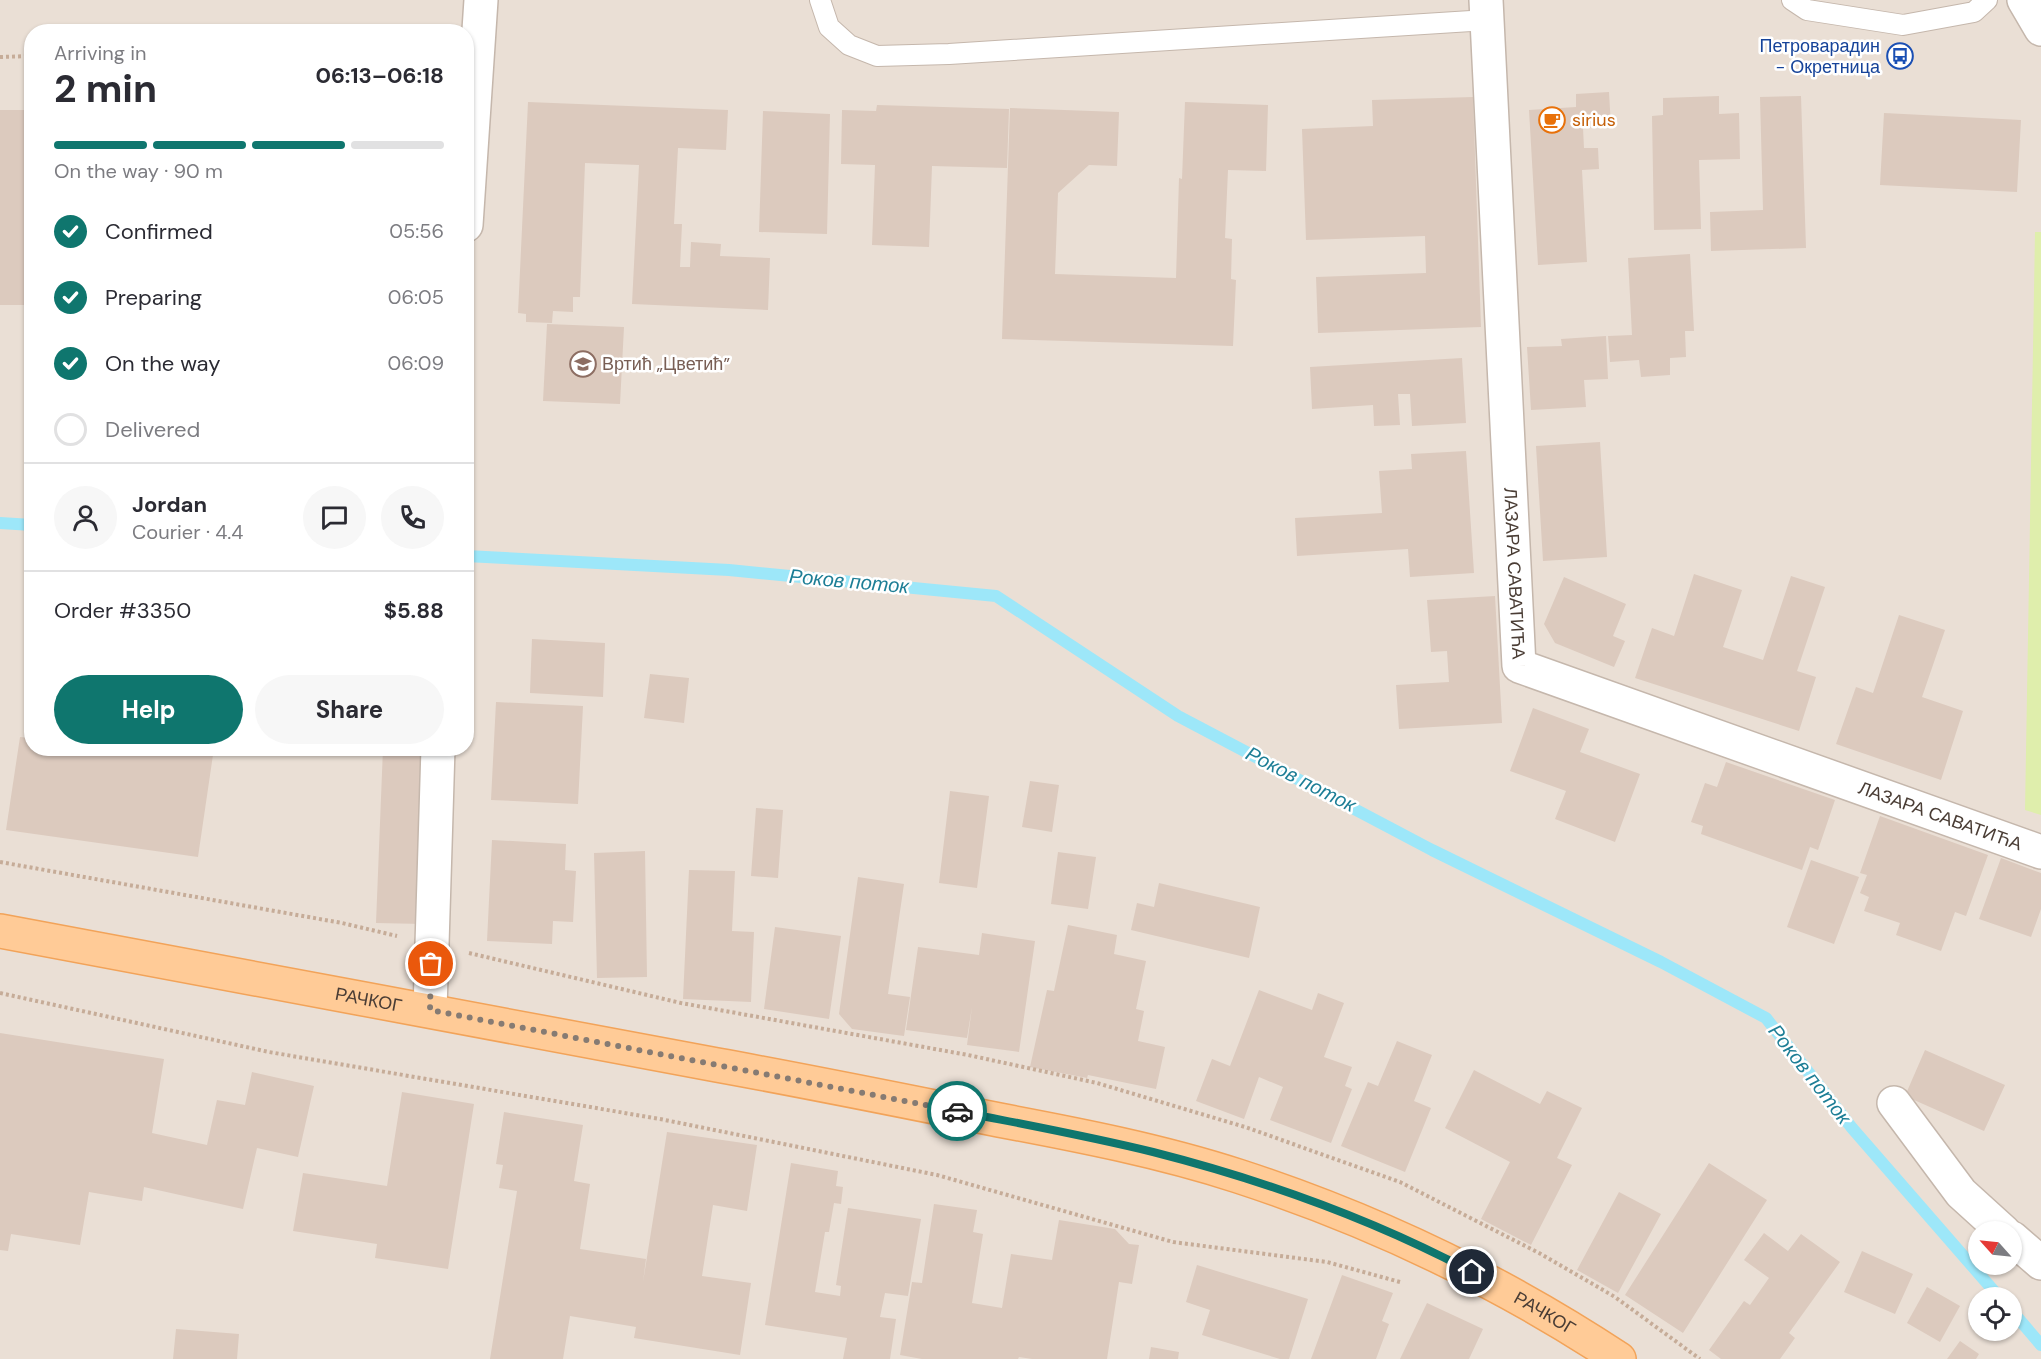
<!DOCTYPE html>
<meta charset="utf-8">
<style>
body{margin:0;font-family:"DM Sans",sans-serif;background:#f7f7f7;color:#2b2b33;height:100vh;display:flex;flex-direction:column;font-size:22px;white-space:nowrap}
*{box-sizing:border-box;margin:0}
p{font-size:20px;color:#7c7c81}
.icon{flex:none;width:33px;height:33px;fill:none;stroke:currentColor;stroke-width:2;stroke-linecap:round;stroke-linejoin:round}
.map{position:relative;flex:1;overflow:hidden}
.details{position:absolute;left:24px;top:24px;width:450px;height:732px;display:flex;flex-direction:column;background:#fff;border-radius:24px;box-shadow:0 2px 4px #0004}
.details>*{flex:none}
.needle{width:39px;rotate:297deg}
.fabs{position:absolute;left:1968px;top:1221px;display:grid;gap:12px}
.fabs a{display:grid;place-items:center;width:54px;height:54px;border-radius:50%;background:#fff;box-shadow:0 2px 4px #0004;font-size:30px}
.pin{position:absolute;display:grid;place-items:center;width:51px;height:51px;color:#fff;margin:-26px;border:3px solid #fff;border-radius:50%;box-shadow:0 2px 6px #0007}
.courier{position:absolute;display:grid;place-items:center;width:60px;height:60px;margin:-30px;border:4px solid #0f766e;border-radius:50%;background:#fff;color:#222;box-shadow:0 2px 8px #0007}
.summary em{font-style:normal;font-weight:700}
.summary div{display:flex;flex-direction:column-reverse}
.summary{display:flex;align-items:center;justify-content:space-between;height:102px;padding:0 30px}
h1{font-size:39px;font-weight:700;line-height:45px}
.bar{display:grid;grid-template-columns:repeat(4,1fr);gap:9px 6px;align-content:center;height:72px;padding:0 30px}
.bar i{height:8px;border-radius:4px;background:#e1e1e2}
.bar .on{background:#0f766e}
.bar p{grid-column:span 4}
.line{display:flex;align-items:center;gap:15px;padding:0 30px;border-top:2px solid #e1e1e2}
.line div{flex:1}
.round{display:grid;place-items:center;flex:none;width:63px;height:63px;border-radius:32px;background:#f7f7f7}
ol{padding:0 30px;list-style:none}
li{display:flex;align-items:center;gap:18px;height:66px}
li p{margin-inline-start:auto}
li .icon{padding:6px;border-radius:50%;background:#0f766e;color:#fff;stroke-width:4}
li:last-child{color:#7c7c81}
li i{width:33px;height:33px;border:3px solid #e1e1e2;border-radius:50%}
.primary-button{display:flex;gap:12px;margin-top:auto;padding:12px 30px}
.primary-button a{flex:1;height:69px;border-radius:36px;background:#0f766e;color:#fff;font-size:24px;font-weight:700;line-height:69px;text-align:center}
.primary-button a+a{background:#f7f7f7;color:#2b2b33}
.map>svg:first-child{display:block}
.residential{fill:#eadfd5;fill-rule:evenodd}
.green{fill:#dfeeac}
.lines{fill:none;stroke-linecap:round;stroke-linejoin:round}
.stream{stroke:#9de7f9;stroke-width:12}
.building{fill:#dccabe}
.service-casing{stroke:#c5b7ac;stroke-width:22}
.minor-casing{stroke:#c5b7ac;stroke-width:36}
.primary-casing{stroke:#f2a359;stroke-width:36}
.path{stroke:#c6ac98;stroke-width:4;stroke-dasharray:3 3;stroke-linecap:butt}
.service{stroke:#fff;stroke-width:20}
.minor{stroke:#fff;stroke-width:33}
.primary{stroke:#ffcb97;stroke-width:33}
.done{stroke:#867b73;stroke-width:6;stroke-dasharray:0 10.8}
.route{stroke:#0f766e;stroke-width:8}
.labels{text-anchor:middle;stroke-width:5;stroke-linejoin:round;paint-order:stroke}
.transit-label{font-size:18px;fill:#164399;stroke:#fff;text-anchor:end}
.food-label{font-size:18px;fill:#c56008;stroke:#fff;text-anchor:start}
.education-label{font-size:18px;fill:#785e54;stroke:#fff;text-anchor:start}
.street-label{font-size:18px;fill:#4a3d35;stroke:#fff}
.water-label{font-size:20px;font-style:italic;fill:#1d7e96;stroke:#fff}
</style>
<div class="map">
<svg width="2041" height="1359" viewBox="0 0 2041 1359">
<rect width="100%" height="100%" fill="#f6eee7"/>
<path class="residential" d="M0,0H2041V1359H0ZM32,32H466V748H32ZM1978,1232H2012V1264H1978ZM1978,1298H2012V1330H1978Z"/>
<path class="green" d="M2035,232H2041V815L2025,810Z"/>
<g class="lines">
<path class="stream" d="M0,523L32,525
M466,556L729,570L996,596L1178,716L1432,850L1661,962L1766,1018L1852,1128L2000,1298
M2012,1311L2041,1345"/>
</g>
<path class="building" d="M1609,92L1611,127L1583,128L1584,148H1598L1599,169L1582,170L1587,262L1538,265L1529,110L1576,107V94Z
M1719,96V114L1739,113L1740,159L1699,160L1701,229L1654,230L1652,116L1663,115V98Z
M1801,96L1806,248L1711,251L1710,212L1763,210L1760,97Z
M1473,97L1481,327L1318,333L1316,277L1426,273L1425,236L1306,240L1302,129L1373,126L1372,100Z
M528,102L728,110L726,150L678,148L674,224H682L680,267H690L691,242L721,244L720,256L770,258L768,310L632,304L639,165L585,163L580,297H573V312L553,311L552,323L526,322V314L518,313Z
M1185,102L1268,105L1266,171L1228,170L1225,238L1232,239L1231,279L1236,280L1233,346L1002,339L1010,108L1119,112L1117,166L1089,165L1058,193L1055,274L1176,278L1179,178L1182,179Z
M877,105L1009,109L1007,168L932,166L929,247L872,245L875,165L841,164L842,110L876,111Z
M0,110H32V305H0Z
M763,111L830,114L827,234L759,232Z
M1884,113L2021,120L2017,192L1880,185Z
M1690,254L1694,331H1685L1686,357L1670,358V375L1641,377L1639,360L1610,362L1608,336L1632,335L1628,258Z
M547,324L624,327L620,404L543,401Z
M1606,336L1608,379L1584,380L1586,407L1531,410L1527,347L1562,346L1561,339Z
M1462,358L1466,423L1412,426L1410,394H1398L1400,425L1374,426L1373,405L1312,409L1310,367Z
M1600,442L1607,557L1543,561L1536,446Z
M1466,451L1474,573L1410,577L1408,549L1297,556L1295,518L1382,513L1379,471L1412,469L1411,454Z
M1694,574L1742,590L1723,647L1763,660L1791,576L1825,587L1797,671L1816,677L1799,731L1635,678L1652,628L1674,636Z
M1564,577L1626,604L1613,636L1625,641L1614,667L1555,643L1544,624Z
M1495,596L1502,723L1399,729L1396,685L1449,682L1447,651L1431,652L1427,600Z
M1899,615L1945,630L1922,697L1963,711L1941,780L1836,744L1856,687L1873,693Z
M532,639L605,643L603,697L530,693Z
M650,674L689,678L684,723L644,718Z
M496,702L583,706L578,804L491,800Z
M1533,708L1589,729L1580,752L1640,774L1615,842L1555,819L1566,791L1510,771Z
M20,737L32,738V748H106L127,751V748H214L198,857L6,830Z
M383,748H432L424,924L376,923Z
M1726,762L1835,800L1818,850L1810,847L1802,870L1701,834L1703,826L1691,822L1705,783L1717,787Z
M1030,781L1059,785L1052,832L1022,827Z
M950,791L989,796L977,888L939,883Z
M756,808L783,810L778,878L751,876Z
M1880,816L1988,855L1966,916L1955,912L1941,951L1896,935L1900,923L1864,911L1869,897L1860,893L1867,875L1860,873Z
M492,840L566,844L565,870L576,871L573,922L553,921L552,944L487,941Z
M645,851L647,977L597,978L594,853Z
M1058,852L1096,857L1088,909L1051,904Z
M2001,858L2041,873V909L2031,937L1979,919Z
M1811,860L1859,877L1834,944L1787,927Z
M689,870L735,871L732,931L754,932L751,1002L683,999Z
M858,877L904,884L888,994L910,997L904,1036L852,1029L839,1014Z
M1159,883L1260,907L1249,958L1131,930L1137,903L1154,907Z
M1068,925L1117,935L1114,954L1146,961L1136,1009L1144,1011L1138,1041L1165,1047L1156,1089L1088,1075L1087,1078L1030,1067L1047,990L1054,991Z
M775,927L841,936L829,1019L764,1009Z
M982,933L1035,941L1019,1052L967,1045L972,1007L967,1038L906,1030L918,947L979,955Z
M1259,990L1312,1010L1318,993L1344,1003L1324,1057L1352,1067L1345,1086L1352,1089L1331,1143L1270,1120L1283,1087L1259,1077L1244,1119L1196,1101L1212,1059L1230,1066Z
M0,1033L164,1059L152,1133L207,1145L217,1100L245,1105L252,1072L314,1086L298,1157L257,1148L243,1209L144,1187L142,1201L89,1192L80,1245L11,1234L8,1251L0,1250Z
M1397,1041L1432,1055L1414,1101L1431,1108L1405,1172L1341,1146L1368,1082L1378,1086Z
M1925,1050L2005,1085L1984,1131L1905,1096Z
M1474,1070L1540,1104L1547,1091L1582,1108L1557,1158L1572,1165L1531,1245L1481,1219L1510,1162L1445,1128Z
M402,1092L474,1104L448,1269L375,1258L377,1244L293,1231L303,1173L387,1186Z
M504,1112L583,1125L574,1181L590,1184L580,1249L646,1259L643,1282L667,1132L757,1145L747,1211L713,1205L702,1276L751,1283L740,1355L634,1338L636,1327L570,1316L563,1359H490L517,1191L499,1188L503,1165L496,1164Z
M791,1163L838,1171L836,1186L843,1187L841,1204L834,1203L829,1232H825L815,1292L840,1296L841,1286L836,1285L848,1208L921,1219L908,1296L885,1293L880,1317L896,1319L890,1359H843L847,1338L765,1325Z
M1709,1163L1767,1200L1683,1333L1625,1295Z
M1619,1192L1661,1214L1618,1293L1577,1270Z
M934,1204L977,1210L973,1232L983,1234L972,1303L1002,1308L1011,1254L1052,1260L1059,1220L1115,1229L1129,1244L1139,1245L1132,1284L1119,1282L1107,1359H1032L1019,1357L1018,1359H922L900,1355L912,1282L922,1283Z
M1764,1233L1788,1251L1801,1234L1840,1262L1789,1333L1795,1338L1780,1359H1721L1709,1350L1744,1301L1750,1305L1769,1278L1744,1260Z
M1862,1251L1913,1274L1895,1314L1844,1292Z
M1197,1265L1308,1299L1289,1359H1280L1202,1335L1210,1310L1186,1302Z
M1342,1275L1393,1293L1382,1321L1389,1324L1376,1359H1311Z
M1927,1287L1960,1306L1940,1342L1907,1323Z
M1427,1303L1483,1329L1469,1359H1400Z
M176,1329L239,1334L237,1359H173Z
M1960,1341L1979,1354L1976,1359H1947Z
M1151,1347L1179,1352L1178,1359H1149Z"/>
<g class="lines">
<g class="service-casing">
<path id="service" d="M820,0L829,27L849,45L877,56L949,54L1487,20
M1792,0L1807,10L1903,25L1974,12L1987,0"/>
</g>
<g class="minor-casing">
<g id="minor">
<path id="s1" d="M1486,0L1519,666L2041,852"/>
<path d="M2024,0L2041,29"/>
<path d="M466,225L481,0"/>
<path d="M430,1010L438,748"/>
<path d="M1894,1103L1961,1193L2004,1232"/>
<path d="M2012,1238L2041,1263"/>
</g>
</g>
<g class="primary-casing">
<g id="primary">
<path id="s2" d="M0,931C239,976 478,1020 717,1065C811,1082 905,1101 999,1120C1079,1135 1161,1151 1238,1176C1373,1220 1501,1281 1619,1359"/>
</g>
</g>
<path class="path" d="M0,57L32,56
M0,862L342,923L397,936
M469,953L681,1003L968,1055L1097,1083L1245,1127L1400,1182L1539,1253L1615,1297L1700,1359
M0,993L269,1052L660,1119L937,1175L1173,1242L1327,1262L1400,1282"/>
<use href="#service" class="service"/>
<use href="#minor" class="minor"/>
<use href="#primary" class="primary"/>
</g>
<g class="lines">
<path class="done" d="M431,964L430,1010L957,1111"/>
<path class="route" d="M957,1111C1022,1124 1088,1136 1153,1152C1263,1180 1372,1219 1472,1272"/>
</g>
<defs>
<g id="bus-ring" transform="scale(1.35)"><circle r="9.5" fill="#fff" stroke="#1a4fb4" stroke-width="1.5"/><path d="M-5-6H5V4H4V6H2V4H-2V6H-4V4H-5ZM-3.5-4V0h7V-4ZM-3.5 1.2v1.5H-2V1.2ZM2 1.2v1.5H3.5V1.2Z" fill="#1a4fb4"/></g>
<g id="cafe-ring" transform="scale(1.35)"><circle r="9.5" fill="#fff" stroke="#e8710a" stroke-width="1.5"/><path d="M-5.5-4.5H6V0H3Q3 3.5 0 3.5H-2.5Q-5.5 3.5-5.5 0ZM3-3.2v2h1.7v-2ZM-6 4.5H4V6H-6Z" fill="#e8710a"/></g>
<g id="school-ring" transform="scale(1.35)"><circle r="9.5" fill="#fff" stroke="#8d6e63" stroke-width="1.5"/><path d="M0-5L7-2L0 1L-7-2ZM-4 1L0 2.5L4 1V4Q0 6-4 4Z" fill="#8d6e63"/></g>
</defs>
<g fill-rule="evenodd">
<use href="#bus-ring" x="1900" y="56"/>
<use href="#cafe-ring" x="1552" y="120"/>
<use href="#school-ring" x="583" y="364"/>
</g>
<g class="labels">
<g class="transit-label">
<text x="1880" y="52">Петроварадин<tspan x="1880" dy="21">- Окретница</tspan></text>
</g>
<g class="food-label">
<text x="1572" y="126">sirius</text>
</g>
<g class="education-label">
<text x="602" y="370">Вртић „Цветић”</text>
</g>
<g class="street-label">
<text dy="6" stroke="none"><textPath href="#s1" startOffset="574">ЛАЗАРА САВАТИЋА</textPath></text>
<text dy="6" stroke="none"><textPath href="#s1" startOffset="1114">ЛАЗАРА САВАТИЋА</textPath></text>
<text dy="6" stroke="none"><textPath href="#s2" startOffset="375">РАЧКОГ</textPath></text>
<text dy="6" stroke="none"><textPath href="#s2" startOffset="1599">РАЧКОГ</textPath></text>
</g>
<g class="water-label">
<text transform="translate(849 581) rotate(5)" y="7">Роков поток</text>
<text transform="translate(1301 779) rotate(27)" y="7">Роков поток</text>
<text transform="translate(1810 1074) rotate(52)" y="7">Роков поток</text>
</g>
</g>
</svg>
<div class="fabs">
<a><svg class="needle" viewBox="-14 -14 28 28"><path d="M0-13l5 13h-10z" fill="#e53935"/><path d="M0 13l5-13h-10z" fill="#7c7c81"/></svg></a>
<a><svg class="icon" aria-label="locate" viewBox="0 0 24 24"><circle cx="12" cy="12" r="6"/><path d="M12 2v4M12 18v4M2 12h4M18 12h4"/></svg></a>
</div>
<div class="pin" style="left:431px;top:964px;background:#ea580c"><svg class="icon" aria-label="bag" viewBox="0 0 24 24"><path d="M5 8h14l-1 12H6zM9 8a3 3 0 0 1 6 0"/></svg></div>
<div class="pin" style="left:1472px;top:1272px;background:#1f2937"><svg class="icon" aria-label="home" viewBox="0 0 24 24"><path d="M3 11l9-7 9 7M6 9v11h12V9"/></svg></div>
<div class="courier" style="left:957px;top:1111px"><svg class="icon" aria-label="car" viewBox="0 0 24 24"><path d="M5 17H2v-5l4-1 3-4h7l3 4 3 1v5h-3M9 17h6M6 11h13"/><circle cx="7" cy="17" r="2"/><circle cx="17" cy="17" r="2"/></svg></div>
<section class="details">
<div class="summary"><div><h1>2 min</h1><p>Arriving in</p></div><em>06:13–06:18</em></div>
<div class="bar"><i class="on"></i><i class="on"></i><i class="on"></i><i></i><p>On the way · 90 m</p></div>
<ol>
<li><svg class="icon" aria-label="check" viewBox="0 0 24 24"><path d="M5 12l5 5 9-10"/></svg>Confirmed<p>05:56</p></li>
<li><svg class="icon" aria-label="check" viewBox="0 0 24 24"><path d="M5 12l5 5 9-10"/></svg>Preparing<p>06:05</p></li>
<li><svg class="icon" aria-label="check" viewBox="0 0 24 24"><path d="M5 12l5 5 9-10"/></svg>On the way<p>06:09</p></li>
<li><i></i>Delivered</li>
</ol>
<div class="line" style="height:108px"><a class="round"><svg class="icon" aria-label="person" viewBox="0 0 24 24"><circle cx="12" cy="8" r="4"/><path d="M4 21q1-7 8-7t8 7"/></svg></a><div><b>Jordan</b><p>Courier · 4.4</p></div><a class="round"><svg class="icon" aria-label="chat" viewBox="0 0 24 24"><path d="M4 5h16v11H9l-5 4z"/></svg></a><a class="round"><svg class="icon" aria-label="phone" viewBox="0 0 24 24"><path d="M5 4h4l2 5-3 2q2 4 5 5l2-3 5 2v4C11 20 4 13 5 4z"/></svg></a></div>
<div class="line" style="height:78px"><div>Order #3350</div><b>$5.88</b></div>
<div class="primary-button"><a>Help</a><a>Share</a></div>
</section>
</div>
